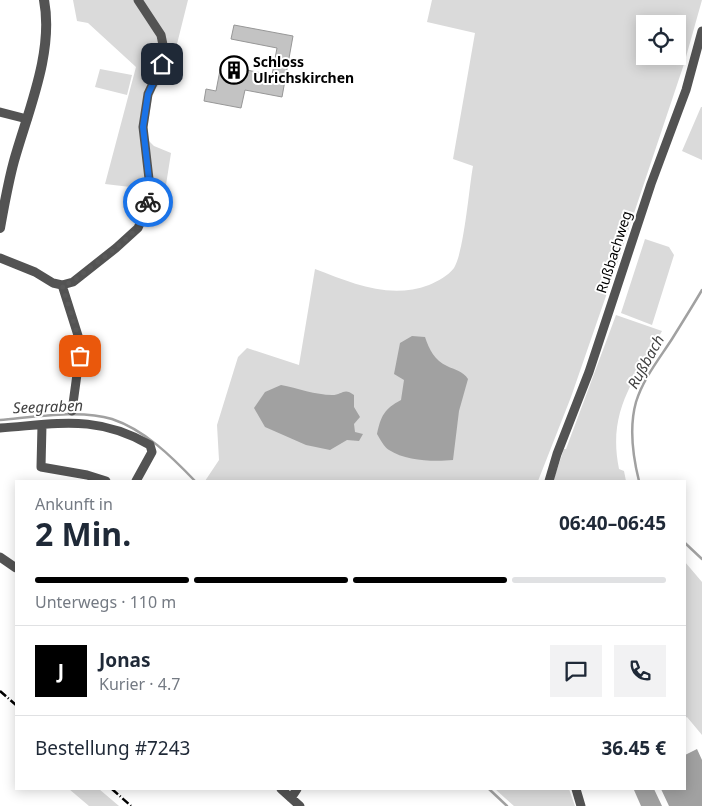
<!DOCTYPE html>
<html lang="de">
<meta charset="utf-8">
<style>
body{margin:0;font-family:"Noto Sans",sans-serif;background:#f2f2f3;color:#1f2937;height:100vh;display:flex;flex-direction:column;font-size:19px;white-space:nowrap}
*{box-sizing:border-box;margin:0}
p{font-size:16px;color:#747a83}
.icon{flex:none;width:28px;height:28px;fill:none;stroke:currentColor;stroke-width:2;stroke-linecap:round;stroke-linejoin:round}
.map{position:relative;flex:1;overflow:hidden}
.details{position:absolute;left:15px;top:480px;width:671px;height:310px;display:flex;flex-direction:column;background:#fff;border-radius:0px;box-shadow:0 2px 12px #0003}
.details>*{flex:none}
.tools{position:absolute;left:636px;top:15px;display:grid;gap:10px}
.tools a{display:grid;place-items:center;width:50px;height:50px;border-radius:0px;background:#fff;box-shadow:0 2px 12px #0003;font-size:25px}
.pin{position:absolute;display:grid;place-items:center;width:42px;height:42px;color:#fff;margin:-21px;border-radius:10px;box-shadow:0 2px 8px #0006}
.courier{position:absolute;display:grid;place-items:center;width:50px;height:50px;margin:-25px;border:4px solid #1a73e8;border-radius:50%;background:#fff;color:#222;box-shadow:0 1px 6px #0007}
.head em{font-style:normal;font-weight:700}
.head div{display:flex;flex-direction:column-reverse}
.head{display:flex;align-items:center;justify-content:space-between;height:85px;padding:0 20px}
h1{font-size:32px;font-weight:700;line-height:38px}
.bar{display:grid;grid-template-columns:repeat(4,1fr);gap:8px 5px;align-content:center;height:60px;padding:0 20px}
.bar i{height:6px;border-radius:4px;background:#e0e1e3}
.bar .current{background:#000}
.bar p{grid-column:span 4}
.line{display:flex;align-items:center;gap:12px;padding:0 20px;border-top:1px solid #e0e1e3}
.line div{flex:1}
.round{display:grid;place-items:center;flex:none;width:52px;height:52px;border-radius:0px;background:#f2f2f3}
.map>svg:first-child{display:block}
.green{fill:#dadada;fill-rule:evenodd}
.water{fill:#a1a1a1}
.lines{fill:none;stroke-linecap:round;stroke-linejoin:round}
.stream{stroke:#a1a1a1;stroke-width:2.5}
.building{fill:#c3c3c3;stroke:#979797}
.minor{stroke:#535353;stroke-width:9}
.tertiary{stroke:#535353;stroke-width:10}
.rail{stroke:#000;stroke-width:2.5;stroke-dasharray:8 2.5 1 2.5;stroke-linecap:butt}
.done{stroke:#595959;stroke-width:5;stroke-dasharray:0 9}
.route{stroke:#1a73e8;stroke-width:6}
.labels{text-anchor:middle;stroke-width:4;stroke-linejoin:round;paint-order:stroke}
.poi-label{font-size:14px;font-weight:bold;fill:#000;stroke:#fff;text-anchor:start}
.street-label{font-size:14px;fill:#000;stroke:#fff}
.water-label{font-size:15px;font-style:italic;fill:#424242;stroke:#fff}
</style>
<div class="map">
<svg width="702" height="806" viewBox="0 0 702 806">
<rect width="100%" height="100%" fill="#fff"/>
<path class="green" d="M73,0H188L170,72L156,88L152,97L147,130L149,141L154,146L171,153L160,223L153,221L146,206L147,189L105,184L136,67L88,23L77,21Z
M432,0H702L684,64L616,267L571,397L538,481H205L219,460L217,425L238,357L247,348L299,365L315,269C352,283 389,300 429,285C438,281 448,276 454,268C464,252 469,188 473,166L453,159L475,33L427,22ZM645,24H678V56H645Z
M100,69L132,75L127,95L95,87Z
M701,107H702V160L682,151Z
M645,239L669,247L674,255L652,325L621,313Z
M616,315L662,331C635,379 607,410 619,469L624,471L626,481H553L564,449H566Z
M685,562L702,582V735L687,717L685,718Z
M69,789H99L119,806H89Z
M495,789H569L575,806H514Z"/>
<path class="water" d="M412,336L425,337C429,349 435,361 447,366C455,370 463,371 468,379L459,411L453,460C434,462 406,461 389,450C384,447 380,439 377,434C381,416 384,409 401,400L404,380L394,374L400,343Z
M281,385C297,388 316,395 332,395C342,395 344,387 354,395V407L360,417L354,424L355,432L363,434L359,441L347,440L330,450L306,445L265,427L254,408L265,392Z
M697,749L702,760V806H669L661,789H685V755Z
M637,789H654L662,806H641L634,790Z"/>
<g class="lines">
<path class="stream" d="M0,420C34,417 80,409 112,419C145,430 172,457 195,481
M639,481C633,457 629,427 636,402C643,379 659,359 672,339C682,323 692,307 702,290
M685,543L702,559
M489,789L507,806"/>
</g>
<path class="building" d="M234,25L293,36L282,97L245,90L241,108L204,101L206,89L216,91L221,65L272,75L277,48L231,39Z"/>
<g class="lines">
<path class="minor" d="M0,112L27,119
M0,258L35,272L53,283L62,285L73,282L116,248L138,228L147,207L149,179L143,127L148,94L162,64L164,50L161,35L138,0
M62,285L81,345L72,411
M42,425L41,467L87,475L106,481
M0,428C58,424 96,414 150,445L152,452L136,481
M549,481L557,454L589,372L651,184L686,90L702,31
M0,557L16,568
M281,789L300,806
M576,789L581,806
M291,798L297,789"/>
<path class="tertiary" d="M0,228C4,206 8,183 14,161C28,111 54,52 44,0"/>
<path class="rail" d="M0,691L16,705
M112,789L131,806"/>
</g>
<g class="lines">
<path class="done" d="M80,356L81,345L62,285L72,282L116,248L138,228L147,207L148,202"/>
<path class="route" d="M148,202L149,179L143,127L148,94L162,64"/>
</g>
<defs>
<g id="building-ring" transform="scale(1.4375)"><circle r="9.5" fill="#fff" stroke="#000" stroke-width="1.5"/><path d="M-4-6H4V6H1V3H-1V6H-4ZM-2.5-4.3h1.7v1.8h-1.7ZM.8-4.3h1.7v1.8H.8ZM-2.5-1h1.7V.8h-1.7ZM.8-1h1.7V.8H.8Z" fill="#000"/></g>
</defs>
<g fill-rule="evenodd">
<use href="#building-ring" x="234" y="70"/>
</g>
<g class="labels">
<g class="poi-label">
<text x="253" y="67">Schloss<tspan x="253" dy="16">Ulrichskirchen</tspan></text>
</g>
<g class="street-label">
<text transform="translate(614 252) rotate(-72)" y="5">Rußbachweg</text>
</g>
<g class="water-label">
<text transform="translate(646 362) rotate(-61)" y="5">Rußbach</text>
<text transform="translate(48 407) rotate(-2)" y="5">Seegraben</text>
</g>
</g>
</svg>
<div class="tools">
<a><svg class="icon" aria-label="locate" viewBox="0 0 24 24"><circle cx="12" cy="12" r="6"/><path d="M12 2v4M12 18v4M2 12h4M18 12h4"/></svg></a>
</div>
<div class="pin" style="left:80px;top:356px;background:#ea580c"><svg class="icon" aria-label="bag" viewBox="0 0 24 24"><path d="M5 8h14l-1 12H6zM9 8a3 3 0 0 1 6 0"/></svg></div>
<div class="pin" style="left:162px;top:64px;background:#1f2937"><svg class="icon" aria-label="home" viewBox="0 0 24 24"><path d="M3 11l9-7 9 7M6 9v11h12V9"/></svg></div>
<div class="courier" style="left:148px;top:202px"><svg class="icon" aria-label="bike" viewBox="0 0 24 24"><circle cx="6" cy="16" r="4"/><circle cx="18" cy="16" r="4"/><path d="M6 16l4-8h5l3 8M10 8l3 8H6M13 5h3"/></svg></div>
<section class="details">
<div class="head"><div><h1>2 Min.</h1><p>Ankunft in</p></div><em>06:40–06:45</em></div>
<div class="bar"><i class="current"></i><i class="current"></i><i class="current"></i><i></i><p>Unterwegs · 110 m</p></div>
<div class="line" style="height:90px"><b class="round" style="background:#000;color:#fff">J</b><div><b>Jonas</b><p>Kurier · 4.7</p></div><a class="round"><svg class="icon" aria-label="chat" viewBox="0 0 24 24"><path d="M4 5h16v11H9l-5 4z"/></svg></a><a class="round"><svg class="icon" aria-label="phone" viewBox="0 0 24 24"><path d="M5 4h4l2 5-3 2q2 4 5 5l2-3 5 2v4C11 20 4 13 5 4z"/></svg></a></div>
<div class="line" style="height:65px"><div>Bestellung #7243</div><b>36.45 €</b></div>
</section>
</div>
